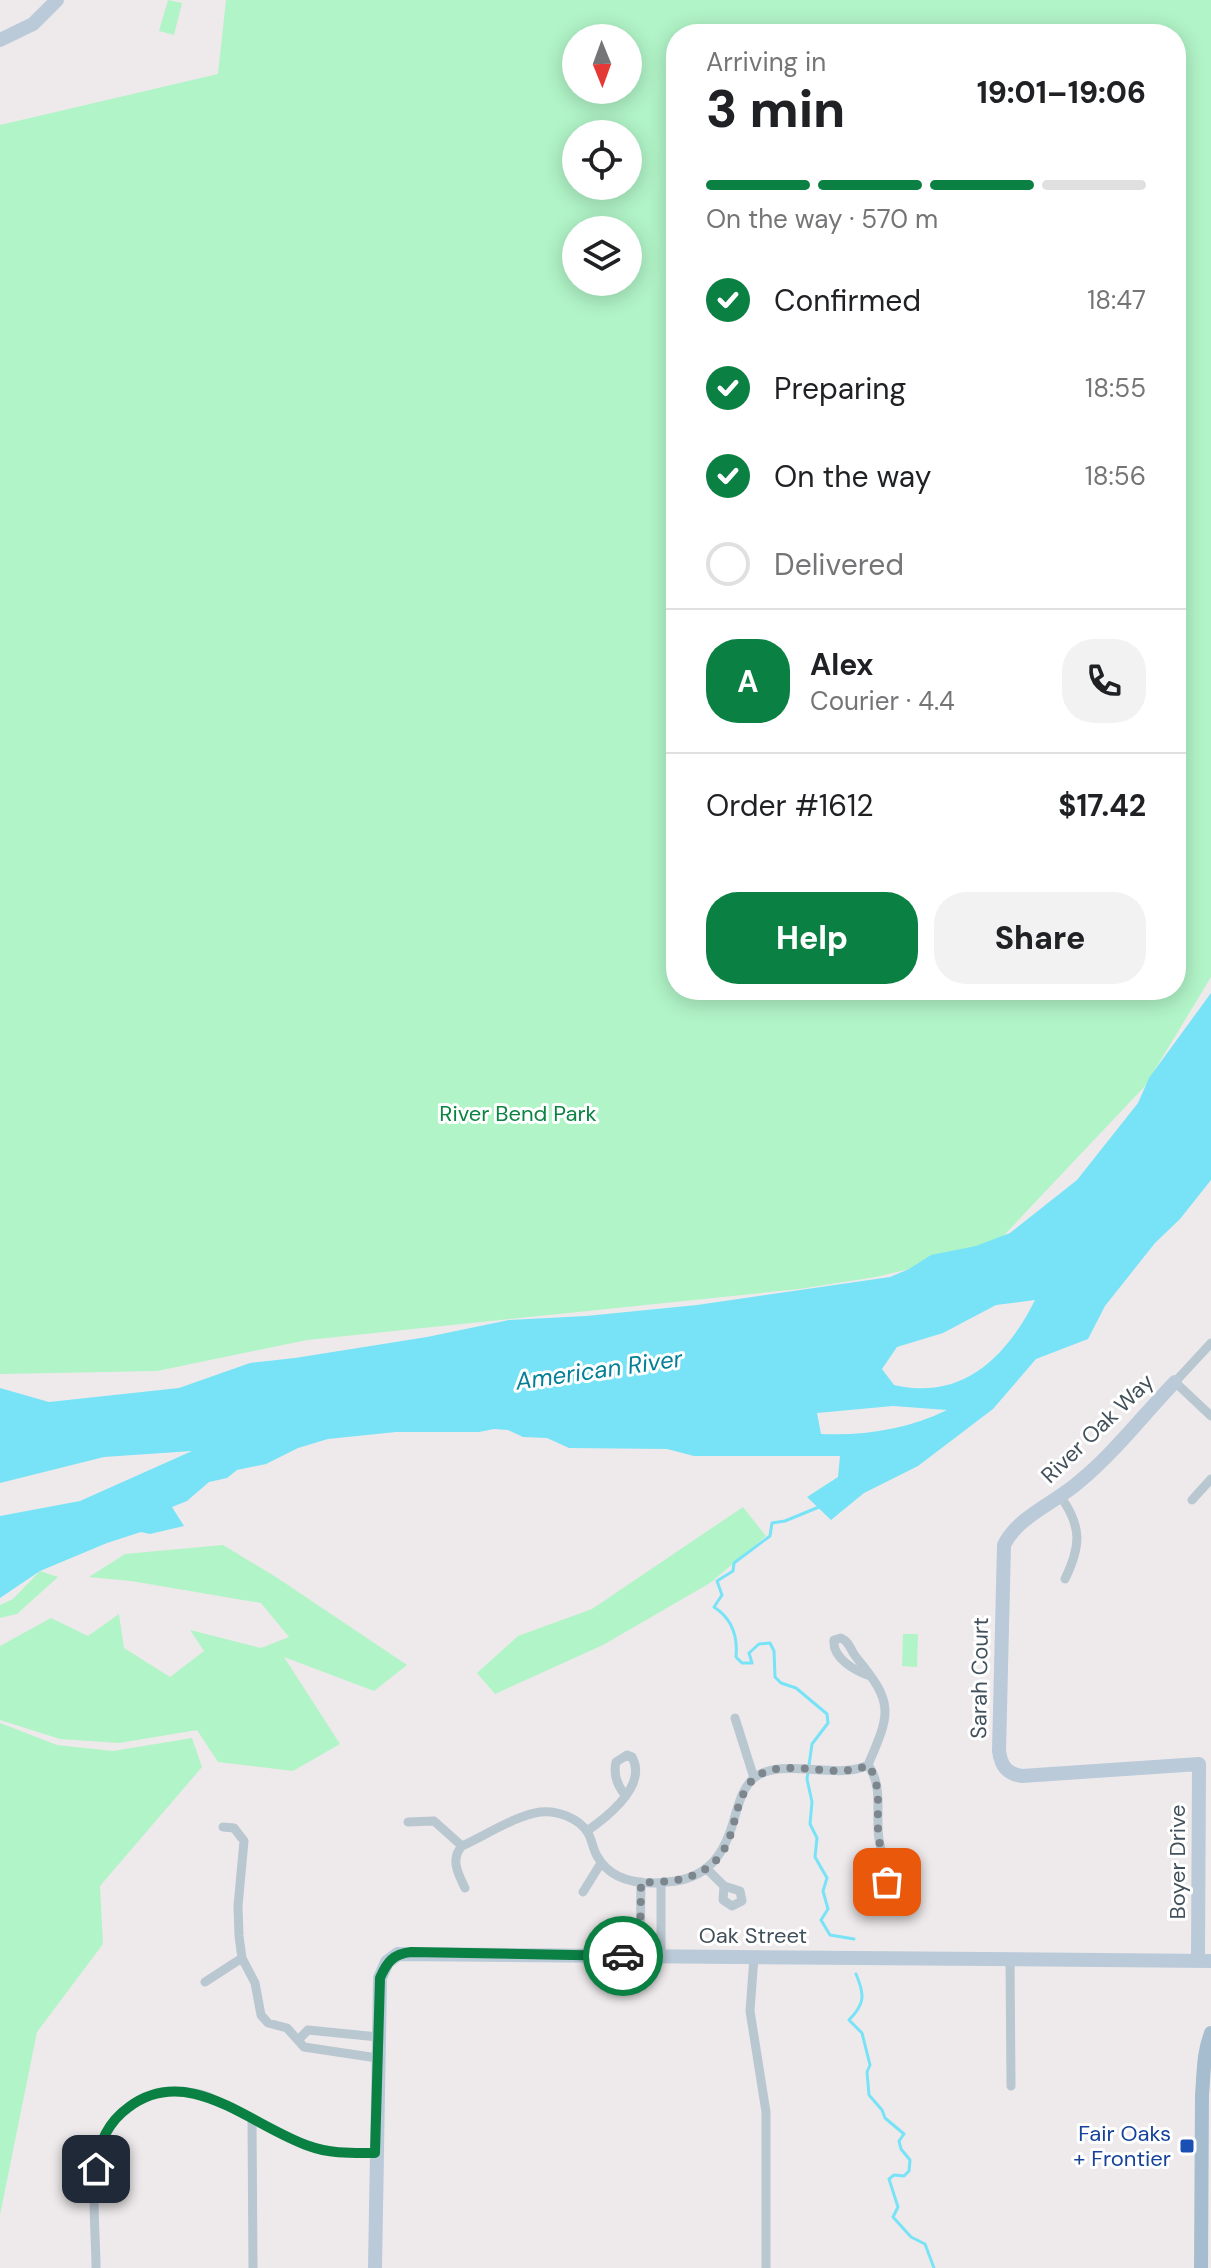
<!DOCTYPE html>
<meta charset="utf-8">
<style>
body{margin:0;font-family:"DM Sans",sans-serif;background:#f2f2f2;color:#202124;height:100vh;display:flex;flex-direction:column;font-size:30px;white-space:nowrap}
*{box-sizing:border-box;margin:0}
p{font-size:26px;color:#757577}
.icon{flex:none;width:44px;height:44px;fill:none;stroke:currentColor;stroke-width:2;stroke-linecap:round;stroke-linejoin:round}
.map{position:relative;flex:1;overflow:hidden}
.side{position:absolute;left:666px;top:24px;width:520px;height:976px;display:flex;flex-direction:column;background:#fff;border-radius:32px;box-shadow:0 4px 20px #0003}
.side>*{flex:none}
.needle{width:52px;rotate:179deg}
.fabs{position:absolute;left:562px;top:24px;display:grid;gap:16px}
.fabs a{display:grid;place-items:center;width:80px;height:80px;border-radius:50%;background:#fff;box-shadow:0 4px 20px #0003;font-size:40px}
.pin{position:absolute;display:grid;place-items:center;width:68px;height:68px;color:#fff;margin:-34px;border-radius:16px;box-shadow:0 4px 12px #0006}
.courier{position:absolute;display:grid;place-items:center;width:80px;height:80px;margin:-40px;border:6px solid #0b8043;border-radius:50%;background:#fff;color:#222;box-shadow:0 2px 10px #0007}
.head em{font-style:normal;font-weight:800}
.head div{display:flex;flex-direction:column-reverse}
.head{display:flex;align-items:center;justify-content:space-between;height:136px;padding:0 40px}
h1{font-size:52px;font-weight:800;line-height:60px}
.bar{display:grid;grid-template-columns:repeat(4,1fr);gap:12px 8px;align-content:center;height:96px;padding:0 40px}
.bar i{height:10px;border-radius:6px;background:#e0e0e0}
.bar .current{background:#0b8043}
.bar p{grid-column:span 4}
.line{display:flex;align-items:center;gap:20px;padding:0 40px;border-top:2px solid #e0e0e0}
.line div{flex:1}
.round{display:grid;place-items:center;flex:none;width:84px;height:84px;border-radius:32px;background:#f2f2f2}
ol{padding:0 40px;list-style:none}
li{display:flex;align-items:center;gap:24px;height:88px}
li p{margin-inline-start:auto}
li .icon{padding:8px;border-radius:50%;background:#0b8043;color:#fff;stroke-width:4}
li:last-child{color:#757577}
li i{width:44px;height:44px;border:4px solid #e0e0e0;border-radius:50%}
.action{display:flex;gap:16px;margin-top:auto;padding:16px 40px}
.action a{flex:1;height:92px;border-radius:32px;background:#0b8043;color:#fff;font-size:32px;font-weight:800;line-height:92px;text-align:center}
.action a+a{background:#f2f2f2;color:#202124}
.map>svg:first-child{display:block}
.green{fill:#b1f4c7;fill-rule:evenodd}
.water{fill:#78e3f6;fill-rule:evenodd}
.lines{fill:none;stroke-linecap:round;stroke-linejoin:round}
.stream{stroke:#78e3f6;stroke-width:3}
.street{stroke:#b9c7d0;stroke-width:9}
.secondary{stroke:#bacad8;stroke-width:14}
.primary{stroke:#a6bdcf;stroke-width:14}
.done{stroke:#7e868d;stroke-width:8;stroke-dasharray:0 14.4}
.route{stroke:#0b8043;stroke-width:10}
.transit-dot{fill:#1a4fb4;stroke:#fff;stroke-width:3}
.labels{text-anchor:middle;stroke-width:6;stroke-linejoin:round;paint-order:stroke}
.park-label{font-size:22px;fill:#0b8341;stroke:#fff}
.street-label{font-size:22px;fill:#41505a;stroke:#fff}
.transit-label{font-size:22px;fill:#164399;stroke:#fff;text-anchor:end}
.water-label{font-size:24px;font-style:italic;fill:#038097;stroke:#fff}
</style>
<div class="map">
<svg width="1211" height="2268" viewBox="0 0 1211 2268">
<rect width="100%" height="100%" fill="#eeeaeb"/>
<path class="green" d="M168,0L182,3L174,35L159,31Z
M226,0H1211V977L1145,1086L991,1249L876,1277L799,1289L307,1340L157,1371L0,1374V125L218,74ZM676,34H1176V990H676ZM576,38H628V90H576ZM576,134H628V186H576ZM576,230H628V282H576Z
M743,1507L766,1536L710,1583L603,1645L495,1694L477,1673L518,1636L592,1609Z
M223,1545L276,1577L407,1665L374,1691L284,1657L340,1744L293,1771L218,1762L197,1730L119,1743L60,1739L0,1720V1646L51,1618L88,1636L119,1614L124,1648L170,1677L204,1651L190,1630L261,1648L289,1637L261,1603L131,1581L89,1577L125,1554Z
M40,1571L58,1577L17,1614L0,1618V1605L13,1599Z
M903,1634H918L917,1667L902,1666Z
M0,1723L57,1745L113,1751L192,1738L202,1767L100,1886L103,1944L37,2032L0,2215Z"/>
<path class="water" d="M1211,993V1180L1180,1219L1155,1243L1105,1306L1088,1339L1036,1359L993,1409L918,1466L864,1493L831,1520L807,1497L838,1477L840,1456H694L667,1449L569,1448L547,1438L523,1437L508,1430L494,1429L479,1432H396L328,1439L298,1448L266,1464L237,1470L227,1478L209,1482L187,1501L172,1507L184,1526L150,1534L141,1532L107,1543L40,1571L0,1598V1516L80,1501L192,1451L104,1457L0,1483V1388L49,1402L179,1388L250,1363L295,1358L427,1337L509,1320L586,1316L697,1305L890,1277L909,1269L931,1255L976,1246L1010,1233L1077,1180L1138,1103L1149,1078ZM1035,1300C1006,1358 962,1401 894,1385L882,1369L897,1347L943,1333L996,1305ZM893,1406L947,1410C908,1429 865,1436 821,1434L817,1413Z"/>
<g class="lines">
<path class="stream" d="M819,1507L785,1521L772,1523L770,1536L734,1563L733,1571L717,1581L722,1595L714,1607C731,1618 738,1636 736,1657L742,1663H752L749,1653L759,1644L770,1643L774,1651L775,1677L781,1683L796,1688L827,1714L828,1723L812,1744L807,1779L812,1802L810,1824L817,1838L815,1857L827,1878L823,1891L828,1909L821,1920L830,1935L854,1939
M856,1974C865,1995 865,2004 849,2020L862,2033L870,2065L867,2072L869,2095L882,2110L885,2118L904,2134L899,2141L901,2149L910,2160L909,2171L904,2176L894,2175L889,2179L898,2207L893,2217L911,2237L925,2244L934,2268"/>
<path class="street" d="M1211,1343L1175,1382L1211,1416
M1061,1497C1082,1527 1081,1546 1065,1579
M1192,1500L1211,1479
M735,1718L754,1778
M868,1765C891,1712 894,1703 856,1657C850,1650 850,1642 841,1638L834,1640C832,1658 855,1671 870,1676
M868,1765C884,1787 875,1814 879,1839C881,1855 889,1865 887,1882
M408,1822L434,1821L462,1846C450,1859 458,1874 465,1888
M223,1827L234,1828L244,1841L238,1906L239,1936L242,1958L255,1983L261,2015L268,2023L287,2028L304,2047L377,2058
M587,1831C607,1817 648,1786 632,1757L627,1755L616,1762C613,1775 617,1785 625,1795
M462,1846C484,1836 517,1815 540,1812C557,1810 579,1818 588,1833C592,1840 593,1849 597,1856C611,1881 640,1885 667,1882C709,1879 725,1854 735,1816C739,1803 743,1787 754,1778C781,1756 837,1781 868,1765
M706,1868L724,1886L740,1891L742,1901L732,1906L723,1900L724,1886
M661,1883V1957
M583,1892L601,1863
M640,1957L641,1882
M754,1957L750,2011L766,2112V2268
M1010,1959L1011,2086
M205,1982L242,1958
M298,2040L308,2030L378,2037
M252,2119L253,2268
M96,2268C96,2211 80,2130 141,2099C163,2088 185,2090 207,2096L307,2146L335,2152L375,2153"/>
<path class="secondary" d="M0,40L33,24L57,0
M1175,1382C1144,1414 1115,1452 1080,1481C1057,1502 1018,1516 1004,1545L999,1751C1001,1766 1007,1774 1022,1776L1199,1764L1198,1960
M375,2268L380,1978L387,1962L398,1954L1211,1961"/>
<path class="primary" d="M1201,2268L1202,2095C1204,2072 1203,2054 1211,2033"/>
</g>
<g class="lines">
<path class="done" d="M623,1956L640,1957L641,1882C674,1883 709,1879 726,1846C733,1832 735,1814 741,1799C745,1790 750,1780 759,1775C791,1757 835,1781 868,1765C884,1787 875,1814 879,1839C881,1855 889,1865 887,1882"/>
<path class="route" d="M96,2169C98,2144 108,2122 129,2107C189,2062 252,2127 309,2146C330,2154 353,2153 375,2153L380,1978C387,1962 393,1954 411,1952L623,1956"/>
</g>
<rect class="transit-dot" x="1179" y="2138" width="16" height="16" rx="4"/>
<g class="labels">
<g class="park-label">
<text x="518" y="1121">River Bend Park</text>
</g>
<g class="street-label">
<text transform="translate(1097 1428) rotate(-44)" y="8">River Oak Way</text>
<text transform="translate(979 1678) rotate(-89)" y="8">Sarah Court</text>
<text transform="translate(1177 1862) rotate(-90)" y="8">Boyer Drive</text>
<text x="753" y="1943">Oak Street</text>
</g>
<g class="transit-label">
<text x="1171" y="2141">Fair Oaks<tspan x="1171" dy="25">+ Frontier</tspan></text>
</g>
<g class="water-label">
<text transform="translate(599 1370) rotate(-8)" y="8">American River</text>
</g>
</g>
</svg>
<div class="fabs">
<a><svg class="needle" viewBox="-14 -14 28 28"><path d="M0-13l5 13h-10z" fill="#e53935"/><path d="M0 13l5-13h-10z" fill="#757577"/></svg></a>
<a><svg class="icon" aria-label="locate" viewBox="0 0 24 24"><circle cx="12" cy="12" r="6"/><path d="M12 2v4M12 18v4M2 12h4M18 12h4"/></svg></a>
<a><svg class="icon" aria-label="layers" viewBox="0 0 24 24"><path d="M12 4l9 5-9 5-9-5zM3 14l9 5 9-5"/></svg></a>
</div>
<div class="pin" style="left:887px;top:1882px;background:#ea580c"><svg class="icon" aria-label="bag" viewBox="0 0 24 24"><path d="M5 8h14l-1 12H6zM9 8a3 3 0 0 1 6 0"/></svg></div>
<div class="pin" style="left:96px;top:2169px;background:#1f2937"><svg class="icon" aria-label="home" viewBox="0 0 24 24"><path d="M3 11l9-7 9 7M6 9v11h12V9"/></svg></div>
<div class="courier" style="left:623px;top:1956px"><svg class="icon" aria-label="car" viewBox="0 0 24 24"><path d="M5 17H2v-5l4-1 3-4h7l3 4 3 1v5h-3M9 17h6M6 11h13"/><circle cx="7" cy="17" r="2"/><circle cx="17" cy="17" r="2"/></svg></div>
<section class="side">
<div class="head"><div><h1>3 min</h1><p>Arriving in</p></div><em>19:01–19:06</em></div>
<div class="bar"><i class="current"></i><i class="current"></i><i class="current"></i><i></i><p>On the way · 570 m</p></div>
<ol>
<li><svg class="icon" aria-label="check" viewBox="0 0 24 24"><path d="M5 12l5 5 9-10"/></svg>Confirmed<p>18:47</p></li>
<li><svg class="icon" aria-label="check" viewBox="0 0 24 24"><path d="M5 12l5 5 9-10"/></svg>Preparing<p>18:55</p></li>
<li><svg class="icon" aria-label="check" viewBox="0 0 24 24"><path d="M5 12l5 5 9-10"/></svg>On the way<p>18:56</p></li>
<li><i></i>Delivered</li>
</ol>
<div class="line" style="height:144px"><b class="round" style="background:#0b8043;color:#fff">A</b><div><b>Alex</b><p>Courier · 4.4</p></div><a class="round"><svg class="icon" aria-label="phone" viewBox="0 0 24 24"><path d="M5 4h4l2 5-3 2q2 4 5 5l2-3 5 2v4C11 20 4 13 5 4z"/></svg></a></div>
<div class="line" style="height:104px"><div>Order #1612</div><b>$17.42</b></div>
<div class="action"><a>Help</a><a>Share</a></div>
</section>
</div>
